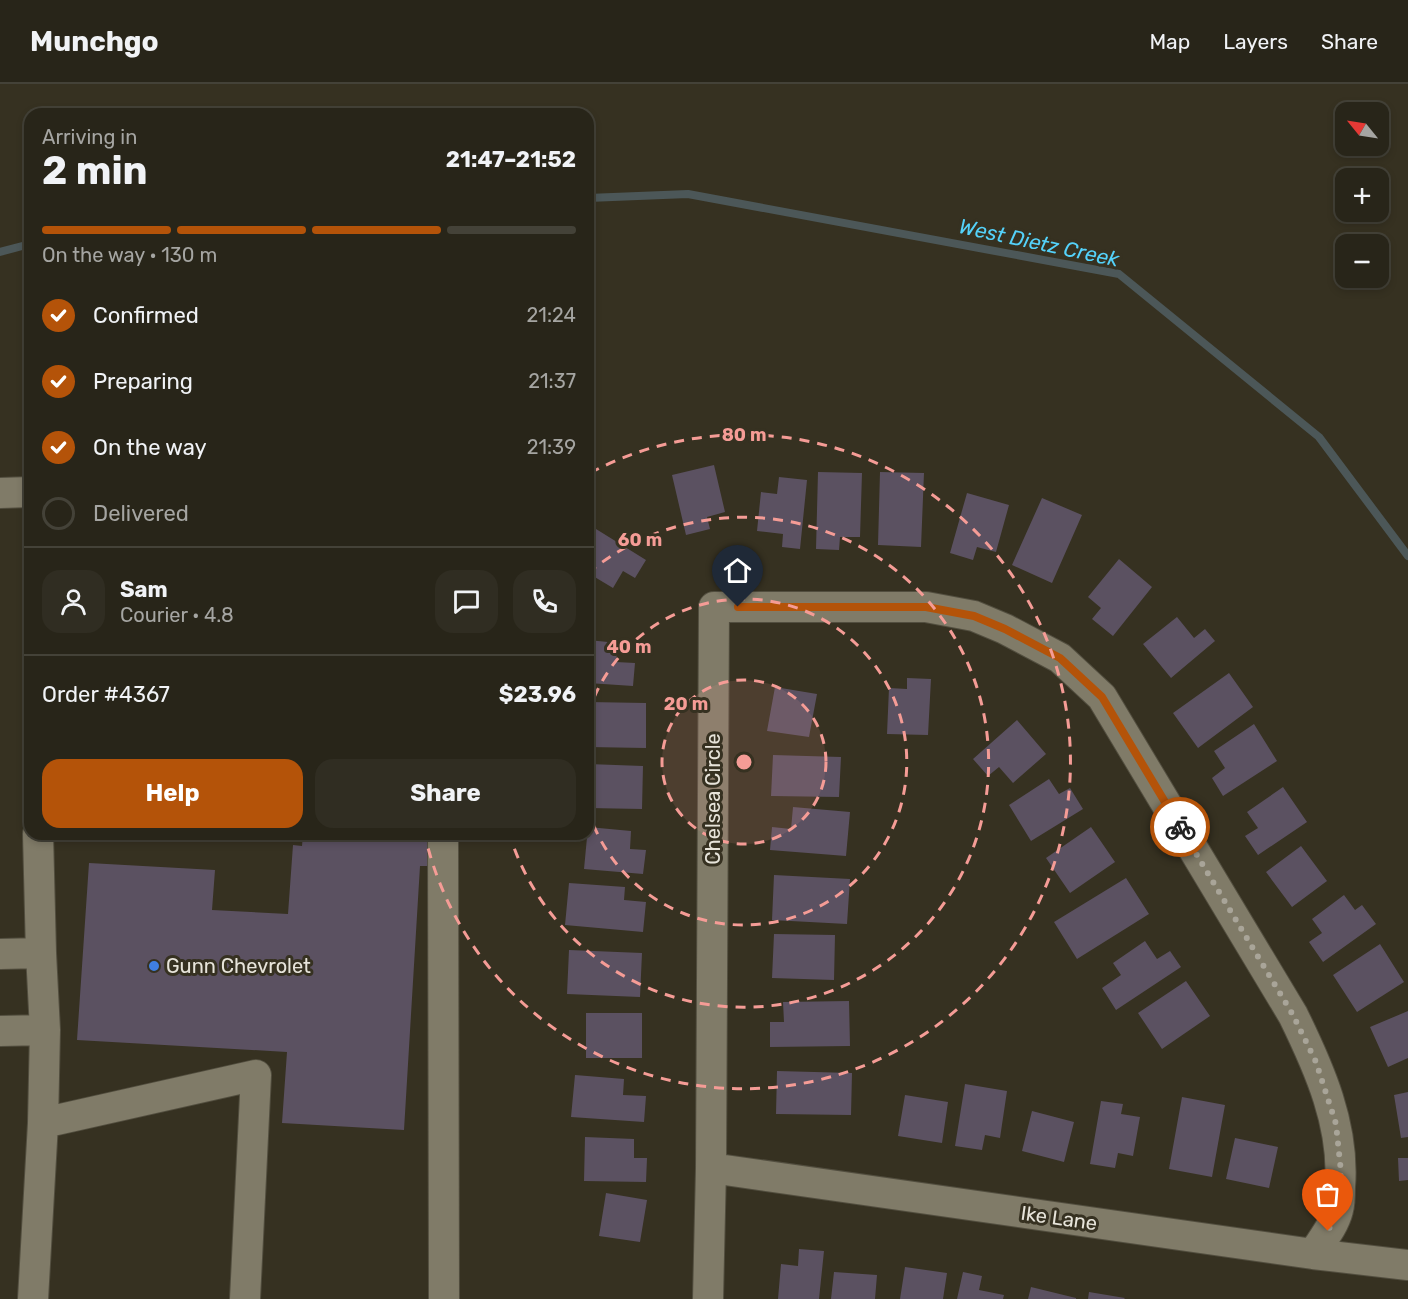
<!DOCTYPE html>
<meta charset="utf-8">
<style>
body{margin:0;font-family:Rubik,sans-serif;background:#302d22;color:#f1f3f6;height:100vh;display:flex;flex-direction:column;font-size:22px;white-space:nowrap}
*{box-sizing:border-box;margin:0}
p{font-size:20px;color:#a5a5a2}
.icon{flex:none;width:33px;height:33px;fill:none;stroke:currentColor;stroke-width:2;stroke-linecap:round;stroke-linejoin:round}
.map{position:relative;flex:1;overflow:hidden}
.side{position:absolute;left:24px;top:24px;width:570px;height:732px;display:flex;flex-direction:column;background:#282519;border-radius:18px;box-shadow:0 3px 9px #0003,0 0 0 2px #444238}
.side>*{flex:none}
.needle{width:39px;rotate:300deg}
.buttons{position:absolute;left:1335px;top:18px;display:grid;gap:12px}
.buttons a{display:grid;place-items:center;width:54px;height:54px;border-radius:12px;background:#282519;box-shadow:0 3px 9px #0003,0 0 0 2px #444238;font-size:30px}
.pin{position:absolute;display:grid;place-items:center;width:51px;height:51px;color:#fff;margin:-62px -26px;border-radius:50% 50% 50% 0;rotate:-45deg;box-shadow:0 0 6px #0007}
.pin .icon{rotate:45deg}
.courier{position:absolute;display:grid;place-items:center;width:60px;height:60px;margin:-30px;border:4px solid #b45309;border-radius:50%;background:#fff;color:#222;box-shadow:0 2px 8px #0007}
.summary em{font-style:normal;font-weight:700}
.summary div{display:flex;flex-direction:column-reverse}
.summary{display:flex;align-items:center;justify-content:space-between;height:102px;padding:0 18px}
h1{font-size:39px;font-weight:700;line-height:45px}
.bar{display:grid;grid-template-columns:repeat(4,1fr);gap:9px 6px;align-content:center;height:72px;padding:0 18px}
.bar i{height:8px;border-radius:4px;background:#444238}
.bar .on{background:#b45309}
.bar p{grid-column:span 4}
.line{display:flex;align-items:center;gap:15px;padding:0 18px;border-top:2px solid #444238}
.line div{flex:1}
.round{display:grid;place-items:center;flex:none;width:63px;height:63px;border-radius:18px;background:#302d22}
ol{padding:0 18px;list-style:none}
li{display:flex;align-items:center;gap:18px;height:66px}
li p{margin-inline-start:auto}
li .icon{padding:6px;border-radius:50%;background:#b45309;color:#fff;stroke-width:4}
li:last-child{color:#a5a5a2}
li i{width:33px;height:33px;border:3px solid #444238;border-radius:50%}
.action{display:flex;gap:12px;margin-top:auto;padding:12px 18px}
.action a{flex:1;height:69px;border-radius:18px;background:#b45309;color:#fff;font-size:24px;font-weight:700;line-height:69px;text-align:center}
.action a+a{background:#302d22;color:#f1f3f6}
header{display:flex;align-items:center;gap:36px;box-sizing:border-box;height:84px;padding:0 30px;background:#282519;border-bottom:2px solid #444238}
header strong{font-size:28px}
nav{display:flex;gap:33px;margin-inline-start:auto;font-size:21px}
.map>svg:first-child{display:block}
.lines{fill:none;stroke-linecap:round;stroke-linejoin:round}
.stream{stroke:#4c5758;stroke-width:8}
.building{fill:#5b5161}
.minor-casing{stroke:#524e3f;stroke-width:32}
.minor{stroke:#807b68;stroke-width:30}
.done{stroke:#a9a599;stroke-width:6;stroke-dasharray:0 10.8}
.route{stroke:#b45309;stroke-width:8}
.ring{fill:none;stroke:#f59c96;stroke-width:3;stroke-dasharray:10 8}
.shop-dot{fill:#3f7fe0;stroke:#363121;stroke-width:2}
.labels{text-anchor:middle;stroke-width:6;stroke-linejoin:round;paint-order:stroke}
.street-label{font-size:20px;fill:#e7e4da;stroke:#363121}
.poi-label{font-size:20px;fill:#e7e4da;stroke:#363121;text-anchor:start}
.water-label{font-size:21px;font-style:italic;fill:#54d2fa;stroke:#363121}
.centre{fill:#f59c96;stroke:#363121;stroke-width:3}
.ring-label{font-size:18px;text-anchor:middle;font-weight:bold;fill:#f59c96;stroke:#363121;stroke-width:6;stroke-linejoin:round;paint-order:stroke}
</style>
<header>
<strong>Munchgo</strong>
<nav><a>Map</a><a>Layers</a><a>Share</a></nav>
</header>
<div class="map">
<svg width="1408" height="1215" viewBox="0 0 1408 1215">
<rect width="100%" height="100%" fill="#363121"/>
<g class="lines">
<path class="stream" d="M588,114L688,110L1119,190L1319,353L1408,472
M0,168L30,160"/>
</g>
<path class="building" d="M714,381L725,428L707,433L710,445L686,451L672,391Z
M818,388L862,389L860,453H840L839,466L816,465Z
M880,388L924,389L921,463L878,461Z
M779,393L807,396L800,465L782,463L783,450L757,447L761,408L777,410Z
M967,409L1009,421L996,468L977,463L973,476L950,469Z
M1042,414L1082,431L1052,499L1012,481Z
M596,445L646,476L635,494L623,487L613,504L588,489V458Z
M1119,475L1152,503L1113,552L1092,535L1101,524L1088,513Z
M1177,533L1194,554L1205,545L1215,557L1171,594L1143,560Z
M588,556L618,559L616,578L635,579L633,602L588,599Z
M1229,589L1253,623L1198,664L1173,629Z
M907,594L931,595L928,651L887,650L889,604L907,605Z
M775,603L817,610L809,653L767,647Z
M588,618L646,619V664L588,663Z
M1017,636L1046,670L1013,699L999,683L988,692L973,675Z
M1254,640L1277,677L1223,712L1212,694L1225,684L1214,667Z
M773,671L841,673L839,713L771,712Z
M588,680L643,682L642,725L588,724Z
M1049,695L1059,710L1070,704L1083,725L1031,757L1009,721Z
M1283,703L1307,738L1258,771L1245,752L1258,744L1247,728Z
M793,723L850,728L846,772L770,766L772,743L791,745Z
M588,743L631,747L630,765L646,766L643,790L584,785Z
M1091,743L1115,778L1070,809L1046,774Z
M303,750H432L429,782H420L404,1046L282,1039L287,968L77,956L89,779L215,786L212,826L288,830L293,761L302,762Z
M1301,762L1327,797L1292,823L1266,788Z
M774,791L850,795L847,840L772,836Z
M1126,794L1149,830L1077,875L1054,838Z
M569,799L625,803L624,816L646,818L643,848L565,841Z
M1344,811L1355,826L1362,821L1376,840L1323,878L1309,858L1322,849L1312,835Z
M774,850L835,851L834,896L772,894Z
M1145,857L1157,875L1170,867L1181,883L1116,926L1102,904L1121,891L1113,879Z
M1380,860L1404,898L1357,928L1333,891Z
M569,866L642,869L640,913L567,910Z
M1186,897L1210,932L1162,965L1138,929Z
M849,917L850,962L770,963V938H784L783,918Z
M1408,927V974L1388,983L1370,943Z
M586,929H642V974H586Z
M777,987L852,989L851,1031L776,1030Z
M575,991L624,995L623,1011L646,1012L644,1038L571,1033Z
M965,1000L1007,1007L1000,1054L985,1051L982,1066L955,1062Z
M1408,1008V1053L1401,1054L1394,1011Z
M905,1011L948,1018L942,1059L898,1052Z
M1182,1013L1225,1021L1212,1093L1169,1085Z
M1101,1017L1123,1020L1121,1030L1140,1033L1133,1072L1118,1069L1115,1084L1090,1080Z
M1032,1027L1074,1038L1064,1078L1022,1067Z
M585,1053L634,1055V1074H647L646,1098L584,1097Z
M1235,1054L1278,1063L1269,1104L1226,1095Z
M1398,1074H1408V1096L1399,1097Z
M606,1109L647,1116L640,1158L599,1152Z
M799,1165L824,1167L819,1215H778L781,1180L798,1182Z
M905,1183L947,1189L943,1215H900Z
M834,1188L877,1191L875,1215H831Z
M963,1188L982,1192L979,1206L1004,1211L1003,1215H957Z
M1031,1203L1076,1214V1215H1028Z
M1089,1208L1125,1214L1124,1215H1088Z"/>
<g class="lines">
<g class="minor-casing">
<path id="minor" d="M0,409L30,408
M38,750L41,869
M443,750L444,1215
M0,870L41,869L45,946
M0,947L45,946L43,1039
M711,1084L1313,1170L1408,1181
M33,1215L43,1039L256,991L245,1215
M708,1215L711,1084L714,523H926L974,532L1005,545L1060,574L1102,613L1293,931C1319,984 1345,1042 1340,1103C1340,1110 1340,1119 1338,1126C1334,1142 1322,1156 1313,1170"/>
</g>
<use href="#minor" class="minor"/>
</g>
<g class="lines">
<path class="done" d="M1180,743L1293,931L1316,978L1336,1040L1341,1088L1338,1125L1328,1147"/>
<path class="route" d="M738,523H926L974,532L1005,545L1060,574L1102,613L1180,743"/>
</g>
<circle cx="744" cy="678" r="82" fill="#f59c96" fill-opacity=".12"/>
<g class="ring">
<circle cx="744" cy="678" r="82"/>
<path d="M588 630A163 163 0 1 1 588 726"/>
<path d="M588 489A245 245 0 1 1 510 752"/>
<path d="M590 389A327 327 0 1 1 425 752"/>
</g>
<circle class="shop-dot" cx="154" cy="882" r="6"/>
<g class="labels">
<g class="street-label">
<text transform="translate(713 715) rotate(-90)" y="7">Chelsea Circle</text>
<text transform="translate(1059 1134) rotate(8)" y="7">Ike Lane</text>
</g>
<g class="poi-label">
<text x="166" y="889">Gunn Chevrolet</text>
</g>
<g class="water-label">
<text transform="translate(1039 159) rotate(12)" y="7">West Dietz Creek</text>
</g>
</g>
<circle cx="744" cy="678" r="9" class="centre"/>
<g class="ring-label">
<text x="744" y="357">80 m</text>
<text x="640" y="462">60 m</text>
<text x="629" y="569">40 m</text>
<text x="686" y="626">20 m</text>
</g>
</svg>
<div class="buttons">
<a><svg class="needle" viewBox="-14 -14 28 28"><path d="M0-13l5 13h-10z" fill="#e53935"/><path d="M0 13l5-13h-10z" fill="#a5a5a2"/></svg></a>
<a>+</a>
<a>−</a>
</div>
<div class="pin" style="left:1328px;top:1147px;background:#ea580c"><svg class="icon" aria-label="bag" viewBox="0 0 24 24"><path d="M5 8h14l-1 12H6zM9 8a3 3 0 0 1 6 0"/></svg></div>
<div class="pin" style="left:738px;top:523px;background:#1f2937"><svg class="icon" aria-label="home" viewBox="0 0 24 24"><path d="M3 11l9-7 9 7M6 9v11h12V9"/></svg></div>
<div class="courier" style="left:1180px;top:743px"><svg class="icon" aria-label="bike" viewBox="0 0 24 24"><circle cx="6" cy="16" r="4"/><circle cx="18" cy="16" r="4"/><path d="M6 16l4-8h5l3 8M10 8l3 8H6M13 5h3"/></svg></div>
<section class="side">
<div class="summary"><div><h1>2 min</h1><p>Arriving in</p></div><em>21:47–21:52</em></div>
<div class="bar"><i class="on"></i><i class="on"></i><i class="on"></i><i></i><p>On the way · 130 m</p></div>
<ol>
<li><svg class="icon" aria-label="check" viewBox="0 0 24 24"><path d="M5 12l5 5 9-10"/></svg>Confirmed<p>21:24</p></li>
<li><svg class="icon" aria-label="check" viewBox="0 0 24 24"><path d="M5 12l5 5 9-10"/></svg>Preparing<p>21:37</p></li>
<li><svg class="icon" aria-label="check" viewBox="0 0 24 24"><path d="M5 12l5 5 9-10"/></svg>On the way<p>21:39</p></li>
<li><i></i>Delivered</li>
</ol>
<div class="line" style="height:108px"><a class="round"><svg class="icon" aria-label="person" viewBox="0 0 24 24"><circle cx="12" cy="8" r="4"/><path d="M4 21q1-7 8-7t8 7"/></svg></a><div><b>Sam</b><p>Courier · 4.8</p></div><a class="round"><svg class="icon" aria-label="chat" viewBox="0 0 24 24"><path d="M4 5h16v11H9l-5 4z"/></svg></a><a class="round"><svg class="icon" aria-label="phone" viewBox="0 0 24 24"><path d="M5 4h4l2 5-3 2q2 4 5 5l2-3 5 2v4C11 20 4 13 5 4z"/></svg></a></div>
<div class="line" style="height:78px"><div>Order #4367</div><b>$23.96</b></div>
<div class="action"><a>Help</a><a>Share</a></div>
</section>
</div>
